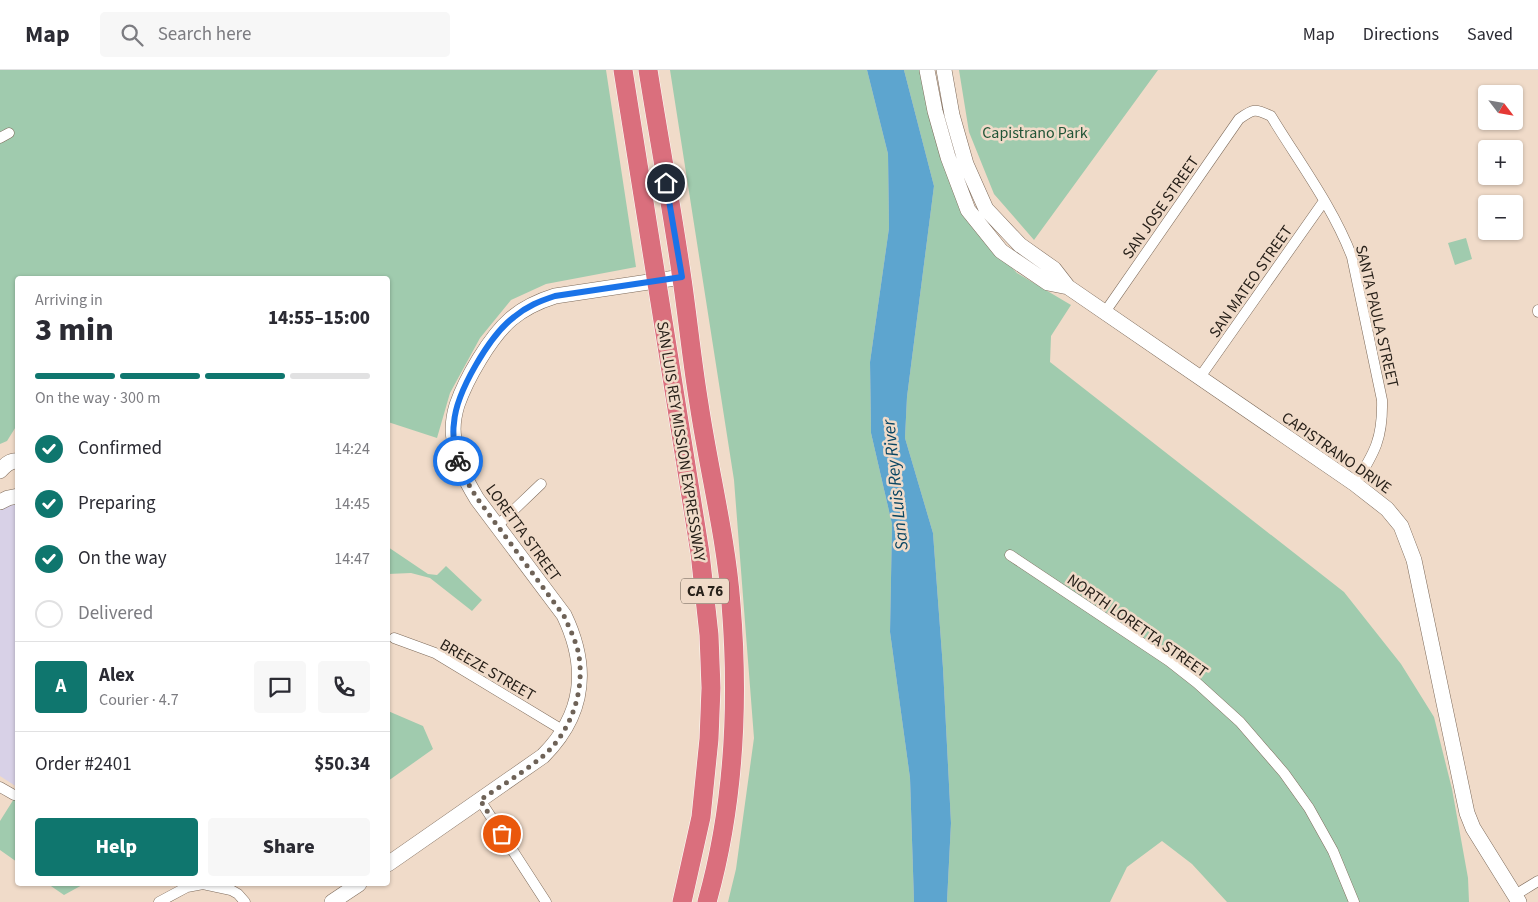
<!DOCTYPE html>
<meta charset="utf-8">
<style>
body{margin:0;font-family:"Source Sans 3",sans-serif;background:#f7f7f7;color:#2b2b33;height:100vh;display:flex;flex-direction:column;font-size:19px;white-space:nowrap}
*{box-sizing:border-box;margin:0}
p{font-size:16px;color:#7c7c81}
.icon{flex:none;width:28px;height:28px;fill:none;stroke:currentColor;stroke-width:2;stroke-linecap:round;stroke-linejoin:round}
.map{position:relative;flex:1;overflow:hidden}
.side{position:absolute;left:15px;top:206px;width:375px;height:610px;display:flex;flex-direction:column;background:#fff;border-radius:5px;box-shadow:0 1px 4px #0004}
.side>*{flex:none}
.needle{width:32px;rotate:121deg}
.tools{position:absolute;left:1478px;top:15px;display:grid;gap:10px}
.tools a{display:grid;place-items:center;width:45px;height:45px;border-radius:5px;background:#fff;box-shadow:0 1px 4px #0004;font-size:25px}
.pin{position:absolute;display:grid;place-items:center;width:42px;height:42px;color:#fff;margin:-21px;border:2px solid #fff;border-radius:50%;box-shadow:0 1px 5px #0007}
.courier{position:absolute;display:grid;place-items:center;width:50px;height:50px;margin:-25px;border:4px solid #1a73e8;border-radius:50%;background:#fff;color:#222;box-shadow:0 1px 6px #0007}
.head em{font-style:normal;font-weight:800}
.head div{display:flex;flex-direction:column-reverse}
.head{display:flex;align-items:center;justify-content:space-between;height:85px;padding:0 20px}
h1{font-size:32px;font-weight:800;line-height:38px}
.bar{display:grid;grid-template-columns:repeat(4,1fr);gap:8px 5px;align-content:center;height:60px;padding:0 20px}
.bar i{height:6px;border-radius:4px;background:#e1e1e2}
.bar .on{background:#0f766e}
.bar p{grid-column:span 4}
.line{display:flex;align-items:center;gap:12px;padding:0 20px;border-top:1px solid #e1e1e2}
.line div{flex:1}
.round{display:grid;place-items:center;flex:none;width:52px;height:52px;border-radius:5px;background:#f7f7f7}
ol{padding:0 20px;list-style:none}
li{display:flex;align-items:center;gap:15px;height:55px}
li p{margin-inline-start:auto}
li .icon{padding:5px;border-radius:50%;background:#0f766e;color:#fff;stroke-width:4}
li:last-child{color:#7c7c81}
li i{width:28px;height:28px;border:2px solid #e1e1e2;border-radius:50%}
.action{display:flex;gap:10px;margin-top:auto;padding:10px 20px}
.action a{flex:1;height:58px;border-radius:5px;background:#0f766e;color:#fff;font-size:20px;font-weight:800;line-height:58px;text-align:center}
.action a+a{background:#f7f7f7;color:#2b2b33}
header{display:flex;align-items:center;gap:30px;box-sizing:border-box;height:70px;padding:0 25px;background:#fff;border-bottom:1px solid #e1e1e2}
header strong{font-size:24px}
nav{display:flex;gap:28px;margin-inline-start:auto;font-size:18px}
.search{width:350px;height:45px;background:#f7f7f7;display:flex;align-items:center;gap:12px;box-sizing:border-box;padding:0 18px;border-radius:5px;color:#7c7c81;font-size:19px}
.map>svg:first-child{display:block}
.education{fill:#d8d1e7}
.green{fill:#a0cbae}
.water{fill:#5da5cf}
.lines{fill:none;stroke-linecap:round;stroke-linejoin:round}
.street-casing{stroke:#7e6b5b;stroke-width:11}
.secondary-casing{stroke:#7e6b5b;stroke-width:16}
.highway-casing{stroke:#fff;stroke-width:20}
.street{stroke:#fff;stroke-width:10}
.secondary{stroke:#fff;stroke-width:15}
.highway{stroke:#da6f7d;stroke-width:19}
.done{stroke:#6e6257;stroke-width:5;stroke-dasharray:0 9}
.route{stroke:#1a73e8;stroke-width:6}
.labels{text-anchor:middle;stroke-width:5;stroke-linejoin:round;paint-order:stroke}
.shield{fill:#f0dbc9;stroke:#64594e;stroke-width:1}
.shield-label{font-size:15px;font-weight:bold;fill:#28211a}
.park-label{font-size:16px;fill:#205436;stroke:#f0dbc9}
.street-label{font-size:16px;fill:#28211a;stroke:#f0dbc9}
.water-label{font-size:18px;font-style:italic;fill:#094562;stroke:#f0dbc9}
</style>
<header>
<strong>Map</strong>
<div class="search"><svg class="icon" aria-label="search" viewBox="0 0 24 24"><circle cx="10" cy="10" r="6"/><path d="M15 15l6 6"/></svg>Search here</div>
<nav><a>Map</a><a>Directions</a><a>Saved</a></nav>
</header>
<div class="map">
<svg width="1538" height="832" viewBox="0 0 1538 832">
<rect width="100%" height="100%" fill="#f0dbc9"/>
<path class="education" d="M17,434V717L0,706V437Z"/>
<path class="green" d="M0,0H606L636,197L546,214L511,230L480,268L450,323L437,368L388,352V209H18L17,355L7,371L0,374Z
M670,0H867L888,84L889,158L870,292L871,363L892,454L890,562L910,708L914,832H728L736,799L754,668L734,410Z
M904,0H924L965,147L1017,203L1071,235L1051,266L1050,292L1344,522L1401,594L1434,647L1452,719L1468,808L1469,832H1227L1192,794L1162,771L1127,797L1110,832H947L951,753L943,598L933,463L905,368L907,327L934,116Z
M959,0H1158L1034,170L994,124L969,62Z
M1466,168L1472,189L1455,195L1448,173Z
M388,477L428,504L437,505L446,496L482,530L472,541L430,508L411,503L388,504Z
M388,641L423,656L433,679L388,711Z
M17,724V792L0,780V751Z
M48,814H84L64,825Z"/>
<path class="water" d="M867,0H904L934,116L907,327L905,368L933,463L943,598L951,753L947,832H914L910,708L890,562L892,454L871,363L870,292L889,158L888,84Z"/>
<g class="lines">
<g class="street-casing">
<path id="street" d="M0,68L9,63
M1538,240V242
M1105,242L1239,49C1253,39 1255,38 1271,46C1299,92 1333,137 1352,187L1382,330C1383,368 1375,382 1355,414
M1200,307L1324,131
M497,456L541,414
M1010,485L1169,591L1197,613L1240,652L1284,703L1309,738L1333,781L1354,832
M394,568L435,583L564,661
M0,717L14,725
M480,730L546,832
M1515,825L1538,811
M159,832L187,817L203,814L231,820L238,824L245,832"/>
</g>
<g class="secondary-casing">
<path id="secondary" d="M927,0L935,41L948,87L968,140L1001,181L1048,213L1068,217
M944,0L952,45L966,94L986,139L1020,175L1054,199L1068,217L1355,414L1387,439L1401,456L1414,490L1467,743L1473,758L1519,832
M0,401C5,395 10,390 18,391
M0,432L8,428L18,426
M388,794L543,686C585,644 589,597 564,545L477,429C465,409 456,392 454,369C452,358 454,345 457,335C466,309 490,267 511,249C525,237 539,231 555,226L682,207
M332,832L359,814"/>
</g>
<g class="highway-casing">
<path id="highway" d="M623,0L700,483L709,565L711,618L709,669L701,747L682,832
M648,0C659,69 672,139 682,209C688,250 692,292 699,334C709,401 726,467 731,534C739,633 734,736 707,832"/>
</g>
<use href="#street" class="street"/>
<use href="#secondary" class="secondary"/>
<use href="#highway" class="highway"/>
</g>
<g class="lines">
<path class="done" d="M458,391L466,410L477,428L564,546C569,557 575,569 578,581C586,618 572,661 543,686C524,702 501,716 480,730L502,764"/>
<path class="route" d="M458,391C455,378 452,366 454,353C456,322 490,265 514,247C527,236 540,231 555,226L682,207L666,113"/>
</g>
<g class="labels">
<rect class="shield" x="681" y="508.5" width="48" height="25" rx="4"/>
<g class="shield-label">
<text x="705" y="526">CA 76</text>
</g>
<g class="park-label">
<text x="1035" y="68">Capistrano Park</text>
</g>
<g class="street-label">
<text transform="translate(1160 137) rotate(-55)" y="6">SAN JOSE STREET</text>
<text transform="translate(1250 211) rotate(-55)" y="6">SAN MATEO STREET</text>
<text transform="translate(1378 246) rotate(77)" y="6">SANTA PAULA STREET</text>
<text transform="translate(682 371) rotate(81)" y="6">SAN LUIS REY MISSION EXPRESSWAY</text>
<text transform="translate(1337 382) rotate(35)" y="6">CAPISTRANO DRIVE</text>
<text transform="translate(524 462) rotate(54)" y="6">LORETTA STREET</text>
<text transform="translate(1138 555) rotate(35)" y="6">NORTH LORETTA STREET</text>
<text transform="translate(488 599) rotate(30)" y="6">BREEZE STREET</text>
</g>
<g class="water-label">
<text transform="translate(895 415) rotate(-96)" y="6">San Luis Rey River</text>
</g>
</g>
</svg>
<div class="tools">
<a><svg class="needle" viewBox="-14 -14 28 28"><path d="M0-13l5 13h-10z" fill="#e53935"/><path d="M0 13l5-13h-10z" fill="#7c7c81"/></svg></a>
<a>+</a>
<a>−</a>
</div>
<div class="pin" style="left:502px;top:764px;background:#ea580c"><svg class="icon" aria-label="bag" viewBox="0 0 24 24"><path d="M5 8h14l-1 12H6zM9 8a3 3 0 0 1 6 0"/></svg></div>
<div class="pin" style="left:666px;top:113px;background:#1f2937"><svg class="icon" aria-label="home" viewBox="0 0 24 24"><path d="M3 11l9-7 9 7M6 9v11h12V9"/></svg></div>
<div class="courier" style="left:458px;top:391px"><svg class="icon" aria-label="bike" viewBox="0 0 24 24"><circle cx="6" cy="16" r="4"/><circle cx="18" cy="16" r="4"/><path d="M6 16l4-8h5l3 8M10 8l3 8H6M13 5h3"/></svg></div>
<section class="side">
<div class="head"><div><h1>3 min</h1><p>Arriving in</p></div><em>14:55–15:00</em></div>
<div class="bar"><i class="on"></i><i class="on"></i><i class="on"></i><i></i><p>On the way · 300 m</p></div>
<ol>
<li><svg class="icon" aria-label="check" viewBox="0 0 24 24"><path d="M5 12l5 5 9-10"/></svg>Confirmed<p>14:24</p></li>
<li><svg class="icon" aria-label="check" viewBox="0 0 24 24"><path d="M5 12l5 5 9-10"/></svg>Preparing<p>14:45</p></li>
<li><svg class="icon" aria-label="check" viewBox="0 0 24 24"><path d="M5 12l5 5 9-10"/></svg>On the way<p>14:47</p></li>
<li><i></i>Delivered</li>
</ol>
<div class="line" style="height:90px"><b class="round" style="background:#0f766e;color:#fff">A</b><div><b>Alex</b><p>Courier · 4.7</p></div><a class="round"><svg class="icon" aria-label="chat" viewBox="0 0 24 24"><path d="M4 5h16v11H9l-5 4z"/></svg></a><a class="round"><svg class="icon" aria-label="phone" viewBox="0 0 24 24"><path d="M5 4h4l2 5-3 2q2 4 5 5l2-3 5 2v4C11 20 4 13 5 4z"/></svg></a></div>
<div class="line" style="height:65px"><div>Order #2401</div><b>$50.34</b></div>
<div class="action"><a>Help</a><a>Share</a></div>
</section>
</div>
